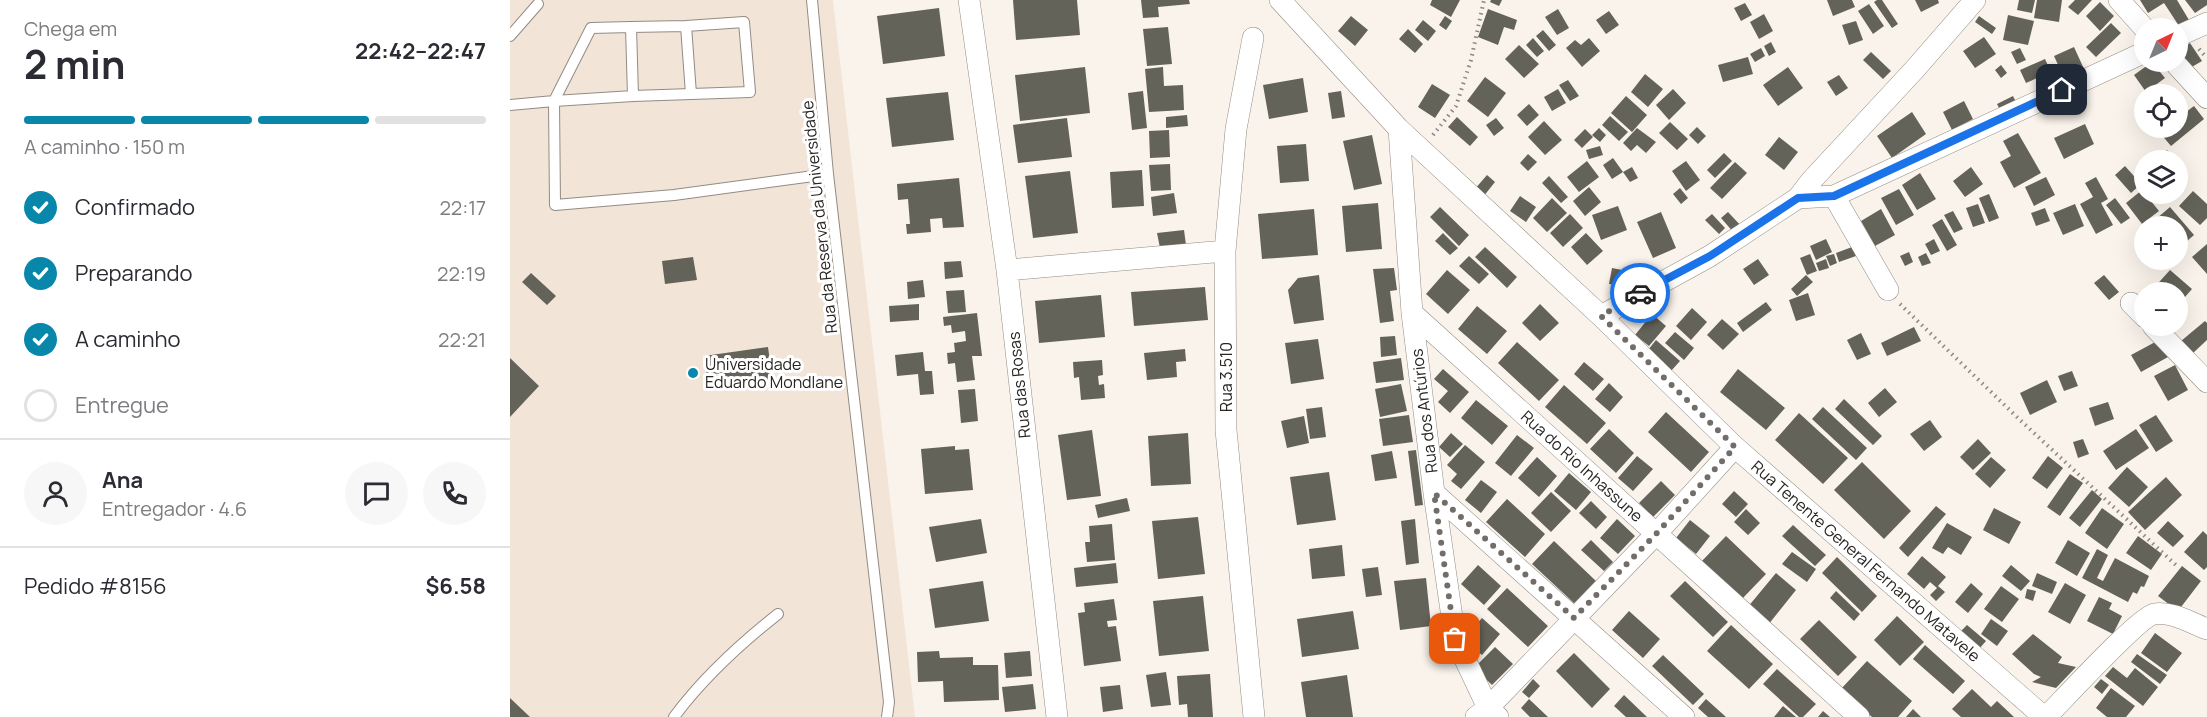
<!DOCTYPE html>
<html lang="pt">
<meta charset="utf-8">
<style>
body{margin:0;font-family:Manrope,sans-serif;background:#f7f7f7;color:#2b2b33;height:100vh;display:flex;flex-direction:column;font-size:22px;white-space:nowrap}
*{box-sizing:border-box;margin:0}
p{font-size:20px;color:#7c7c81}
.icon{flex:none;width:33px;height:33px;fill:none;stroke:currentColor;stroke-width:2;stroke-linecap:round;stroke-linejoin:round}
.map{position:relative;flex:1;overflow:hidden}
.side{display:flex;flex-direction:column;background:#fff;width:510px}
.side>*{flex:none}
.needle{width:39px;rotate:43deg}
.tools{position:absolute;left:1624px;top:18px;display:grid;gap:12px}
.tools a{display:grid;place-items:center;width:54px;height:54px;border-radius:50%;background:#fff;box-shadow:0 6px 24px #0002;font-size:30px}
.pin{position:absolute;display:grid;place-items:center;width:51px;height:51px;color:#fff;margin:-26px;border-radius:12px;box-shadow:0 3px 9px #0006}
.courier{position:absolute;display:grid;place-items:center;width:60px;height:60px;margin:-30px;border:4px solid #1a73e8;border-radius:50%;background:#fff;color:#222;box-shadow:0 2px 8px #0007}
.summary em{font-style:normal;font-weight:700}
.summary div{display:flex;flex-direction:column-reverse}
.summary{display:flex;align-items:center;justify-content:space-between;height:102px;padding:0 24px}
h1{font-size:39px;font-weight:700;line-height:45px}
.bar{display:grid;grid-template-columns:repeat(4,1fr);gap:9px 6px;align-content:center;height:72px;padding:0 24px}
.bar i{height:8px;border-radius:4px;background:#e1e1e2}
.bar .on{background:#0887aa}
.bar p{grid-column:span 4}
.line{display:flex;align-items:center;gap:15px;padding:0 24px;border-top:2px solid #e1e1e2}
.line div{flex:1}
.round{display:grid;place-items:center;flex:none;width:63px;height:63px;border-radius:32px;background:#f7f7f7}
ol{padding:0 24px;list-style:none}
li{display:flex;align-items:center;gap:18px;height:66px}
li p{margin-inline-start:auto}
li .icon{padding:6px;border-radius:50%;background:#0887aa;color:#fff;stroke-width:4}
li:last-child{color:#7c7c81}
li i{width:33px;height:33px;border:3px solid #e1e1e2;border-radius:50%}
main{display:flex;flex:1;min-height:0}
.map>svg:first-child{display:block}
.built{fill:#f2e5d7}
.building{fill:#63635a}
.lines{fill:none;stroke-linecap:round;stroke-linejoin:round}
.lane-casing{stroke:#928b84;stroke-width:12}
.street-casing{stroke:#928b84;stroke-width:22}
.path{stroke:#8c8782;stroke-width:4;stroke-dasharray:1.5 4.5;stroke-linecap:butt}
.lane{stroke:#fff;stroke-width:10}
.street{stroke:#fff;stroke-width:21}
.done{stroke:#726d68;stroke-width:6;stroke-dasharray:0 10.8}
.route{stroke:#1a73e8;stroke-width:8}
.poi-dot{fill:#0887aa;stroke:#fff;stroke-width:2}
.labels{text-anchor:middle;stroke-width:6;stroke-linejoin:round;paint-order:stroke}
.street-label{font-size:16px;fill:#282522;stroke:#fff}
.poi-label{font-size:16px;fill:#282522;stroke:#fff;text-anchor:start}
</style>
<main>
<section class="side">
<div class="summary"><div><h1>2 min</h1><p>Chega em</p></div><em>22:42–22:47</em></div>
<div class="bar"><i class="on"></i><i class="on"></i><i class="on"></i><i></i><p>A caminho · 150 m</p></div>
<ol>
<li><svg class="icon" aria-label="check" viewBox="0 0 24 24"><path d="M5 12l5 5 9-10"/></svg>Confirmado<p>22:17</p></li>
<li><svg class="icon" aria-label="check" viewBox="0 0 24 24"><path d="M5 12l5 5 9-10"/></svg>Preparando<p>22:19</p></li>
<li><svg class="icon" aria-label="check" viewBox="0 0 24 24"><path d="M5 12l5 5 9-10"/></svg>A caminho<p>22:21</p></li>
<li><i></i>Entregue</li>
</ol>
<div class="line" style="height:108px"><a class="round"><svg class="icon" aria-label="person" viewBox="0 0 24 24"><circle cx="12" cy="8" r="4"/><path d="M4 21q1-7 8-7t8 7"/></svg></a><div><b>Ana</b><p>Entregador · 4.6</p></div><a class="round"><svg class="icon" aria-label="chat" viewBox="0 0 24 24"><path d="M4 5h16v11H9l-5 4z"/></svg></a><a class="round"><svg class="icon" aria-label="phone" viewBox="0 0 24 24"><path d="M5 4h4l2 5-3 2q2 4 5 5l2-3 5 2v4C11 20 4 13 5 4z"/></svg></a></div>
<div class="line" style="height:78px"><div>Pedido #8156</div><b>$6.58</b></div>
</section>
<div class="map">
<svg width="1697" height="717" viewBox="0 0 1697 717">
<rect width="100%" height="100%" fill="#faf3eb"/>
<path class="built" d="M0,0H323L405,717H0Z"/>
<path class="building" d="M503,0H567L570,35L506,40Z
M631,0H679L680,4L648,7L649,17L633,18Z
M922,0H950L941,17L920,5Z
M981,0H992L989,6L980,2Z
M1317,0H1342L1345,7L1323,16Z
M1367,0H1372L1388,24L1382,28L1364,2Z
M1405,0H1428L1429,3L1411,12Z
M1509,0H1525L1522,13L1507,10Z
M1527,0H1552L1549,22L1524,18Z
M1565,0H1582L1568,15L1558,7Z
M1630,0H1667L1679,20L1669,26L1654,3L1638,13Z
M1675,0H1697V5L1685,13Z
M1590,2L1604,16L1590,31L1576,16Z
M1235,3L1242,15L1231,21L1224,8Z
M1359,4L1374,26L1363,34L1348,11Z
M429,8L435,56L373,64L367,16Z
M978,9L1007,20L1004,30L994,27L988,45L968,37Z
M1048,9L1059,28L1047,35L1035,17Z
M1099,11L1109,25L1096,34L1086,20Z
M1254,14L1263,31L1249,39L1240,22Z
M1498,15L1524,21L1518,45L1493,40Z
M841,16L858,30L845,46L828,31Z
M935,16L942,21L936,30L929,25Z
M1469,16L1486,28L1482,34L1465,22Z
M913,20L926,31L918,41L905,30Z
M1346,21L1353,40L1339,45L1332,25Z
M1601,23L1611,33L1586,57L1576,47Z
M658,27L662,64L637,66L633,29Z
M898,29L913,44L905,53L889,39Z
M1033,30L1046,45L1039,51L1026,36Z
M1474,37L1486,54L1465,68L1453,51Z
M1023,38L1034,51L1027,57L1016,45Z
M1079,38L1090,51L1072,67L1056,48L1065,40L1071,45Z
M1261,42L1266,52L1259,56L1254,46Z
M1680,43L1692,61L1680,68L1669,51Z
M1009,45L1029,64L1014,78L995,59Z
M1564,47L1574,69L1554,78L1544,56Z
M1251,48L1255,56L1245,62L1240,54Z
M1510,48L1516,60L1507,64L1501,52Z
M1361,52L1381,71L1373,79L1353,60Z
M1238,57L1243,74L1213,82L1208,65Z
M1535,59L1541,72L1516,83L1510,70Z
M1642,62L1655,78L1636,92L1624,75Z
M1491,65L1497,73L1491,78L1485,70Z
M575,67L580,113L510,121L505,75Z
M653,67L654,86L673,85L674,110L639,112L635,69Z
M1278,67L1293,88L1268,106L1253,85Z
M1135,74L1153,89L1138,107L1121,92Z
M1329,75L1338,88L1326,96L1317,82Z
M975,77L996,93L978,117L957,101Z
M793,78L798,112L759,119L753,85Z
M1058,80L1069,96L1060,101L1049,85Z
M922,84L940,95L925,118L908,107Z
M1048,89L1056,103L1042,111L1034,97Z
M1163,89L1176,103L1159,120L1146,105Z
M633,91L637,128L622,130L618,93Z
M831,91L835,117L822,119L818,93Z
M438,92L444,140L382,147L376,98Z
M1116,96L1137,115L1122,132L1101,113Z
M1503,96L1507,104L1491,112L1487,104Z
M1454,101L1463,119L1442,130L1433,112Z
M1668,101L1676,112L1684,106L1694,119L1661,146L1650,133L1656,128H1668Z
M1019,104L1029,115L1017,126L1007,115Z
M1402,112L1416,134L1382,158L1367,136Z
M677,115L678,126L656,128V117Z
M1100,116L1118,132L1109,141L1092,125Z
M947,117L968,137L960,146L938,127Z
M557,118L562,157L508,163L503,125Z
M986,118L994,128L984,136L976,125Z
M1034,121L1052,140L1035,155L1018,137Z
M1160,122L1178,139L1167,150L1149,133Z
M1575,124L1584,144L1554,159L1544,138Z
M1187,127L1196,136L1188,144L1179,135Z
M1089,128L1096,135L1090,142L1082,135Z
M1127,128L1146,142L1136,153L1127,145L1121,151L1113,143Z
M1075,129L1083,137L1072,148L1064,140Z
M659,130L660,157L640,158L639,131Z
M1508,133L1531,173L1504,188L1490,162L1501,156L1493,141Z
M862,135L872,184L844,190L833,141Z
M1269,137L1288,152L1274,170L1255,155Z
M796,144L799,181L770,183L767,146Z
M1090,146L1093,155L1079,159L1076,150Z
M1657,150L1668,160H1647Z
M1214,153L1222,161L1205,178L1197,170Z
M1018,154L1027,162L1018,171L1010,163Z
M1103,158L1113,172L1102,179L1093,165Z
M1077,161L1089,177L1069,192L1057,177Z
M1176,161L1190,180L1176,191L1162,171Z
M1668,161L1675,167L1668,174Z
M1225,162L1237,173L1212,199L1200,188Z
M660,164L661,190L641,191L639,165Z
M1615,166L1631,184L1621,193L1605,175Z
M1122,167L1128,178L1120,182L1113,172Z
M1461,167L1473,184L1455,197L1443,181Z
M632,170L634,206L602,208L600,172Z
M560,171L568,233L523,238L515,176Z
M1410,173L1426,199L1407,210L1392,185Z
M977,175L985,182L973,197L964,190Z
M1039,176L1058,197L1051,203L1032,183Z
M1536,177L1545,195L1524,206L1515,187Z
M1586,177L1598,199L1591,203L1603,225L1586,234L1570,204L1583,197L1575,183Z
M449,178L454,227L433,228L432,218L420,219L421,232L397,234L396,224H400L398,199L388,200L387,184Z
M1079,187L1091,202L1075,216L1063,201Z
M1170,188L1178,198L1171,204L1163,194Z
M1389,189L1404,215L1386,225L1371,198Z
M1632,190L1649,211L1632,224L1616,203Z
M1683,191L1697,204V218L1690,225L1669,206Z
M664,193L667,213L643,216L641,197Z
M1479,194L1489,218L1479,222L1469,198Z
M1010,196L1026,207L1016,222L1000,211Z
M1042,198L1057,213L1037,232L1023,218Z
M1605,198L1620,218L1611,224L1596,205Z
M868,203L872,249L836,252L832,206Z
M1468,204L1475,223L1463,227L1456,208Z
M1565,204L1574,226L1553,235L1543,213Z
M1108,206L1117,230L1091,240L1082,215Z
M930,207L959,235L949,246L920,217Z
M1660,207L1684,235L1668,249V226H1638Z
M1535,208L1540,221L1526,226L1521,213Z
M804,209L808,255L752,259L748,214Z
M1371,209L1385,235L1365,246L1351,221Z
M1443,211L1453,229L1444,233L1434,215Z
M1151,212L1166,248L1143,258L1127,222Z
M1218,212L1233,228L1225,234L1211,218Z
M1060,214L1073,228L1053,247L1040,233Z
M1202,214L1215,228L1209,234L1195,220Z
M1432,219L1447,245L1437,251L1422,225Z
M674,230L676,245L650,248L647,233Z
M933,233L948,248L940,255L925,241Z
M1076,233L1093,251L1077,265L1061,247Z
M1316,239L1322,252L1306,260L1300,246Z
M1424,239L1430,251L1421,255L1415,244Z
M1697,244V274L1682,257Z
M975,247L1007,277L997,288L965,257Z
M1342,247L1346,256L1329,262L1326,253Z
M1399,252L1403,262L1395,266L1390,256Z
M1416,253L1421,263L1412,266L1408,257Z
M1300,254L1307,271L1297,275L1290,258Z
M1324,254L1327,263L1320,266L1316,256Z
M959,256L979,274L969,284L949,266Z
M183,257L187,280L155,284L152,261Z
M1248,259L1259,275L1244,285L1233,269Z
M1316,259L1319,268L1309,271L1306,263Z
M451,261L453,277L435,279L434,262Z
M884,268L887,290L880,291L884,321L870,323L863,269Z
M1102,268L1122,272L1119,287L1099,284Z
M937,270L960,290L938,314L916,294Z
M1660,270L1682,289L1668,305V292H1644L1642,290Z
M21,273L46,296L37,305L12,282Z
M809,275L814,320L784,324L778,290L788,278Z
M1296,275L1303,282L1287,296L1281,289Z
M1594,275L1609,292L1599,300L1584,283Z
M413,280L415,297L398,299L397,282Z
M695,287L698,320L624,326L621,292Z
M454,290L456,312L438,313L436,291Z
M1298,293L1305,315L1286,321L1279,300Z
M591,295L595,337L529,343L525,301Z
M1256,302L1262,310L1233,332L1227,323Z
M409,304V320L380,322L379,306Z
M1030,304L1049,323L1030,341L1012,323Z
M967,306L997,331L977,354L948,329Z
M1182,308L1197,322L1181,340L1166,326Z
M467,313L472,356H462L465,380L447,382L445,363L438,364L437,353L445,352L444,343L456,341L455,331L442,333L441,325L434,326L433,317Z
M1142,314L1156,326L1139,346L1125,335Z
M1212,319L1229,334L1213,350L1197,335Z
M1695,321L1697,323V340L1682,354L1671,341Z
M1404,327L1411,341L1377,356L1371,343Z
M1165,332L1184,348L1174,360L1155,343Z
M1351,333L1361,354L1347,360L1337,340Z
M885,336L887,355L871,357L870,337Z
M808,339L814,379L781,384L775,343Z
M1146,340L1170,361L1161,371L1138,350Z
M1649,340L1658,357L1631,372L1621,355Z
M1007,342L1049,380L1029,401L988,363Z
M258,347L263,383L214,390L212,373L197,375L194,356Z
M675,349L676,361L666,362L667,377L637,380L634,353Z
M413,352L415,371H422L424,394L410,395L408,374L387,376L385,355Z
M0,358L29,386L0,417Z
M891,358L894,380L866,383L863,362Z
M592,360L593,375L588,376L589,385L594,384L595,398L571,400L569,377L564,378L563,362Z
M1074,362L1094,379L1083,391L1064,374Z
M1665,365L1678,390L1658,401L1644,376Z
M933,369L959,392L940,413L928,402L938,391L924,379Z
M1228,369L1275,408L1256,430L1210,392Z
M1562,371L1568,386L1554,391L1548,376Z
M1537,380L1547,402L1520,415L1510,393Z
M1099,383L1113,397L1100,412L1085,399Z
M891,384L897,411L870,417L865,389Z
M1054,385L1096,423L1077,444L1035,407Z
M1375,388L1387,402L1369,417L1358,403Z
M465,389L468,421L451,423L448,390Z
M1334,399L1372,436L1363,445L1325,409Z
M966,400L998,426L982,445L951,418Z
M1598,402L1604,419L1585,426L1579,408Z
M812,407L816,437L800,439L796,409Z
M1313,407L1357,448L1346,460L1302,419Z
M1156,412L1199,452L1181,472L1138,432Z
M1289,413L1338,458L1313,484L1265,440Z
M899,415L903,442L873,446L869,419Z
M1646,415L1663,441L1646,452L1629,425Z
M794,416L799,443L777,448L771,421Z
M1420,420L1432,437L1414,451L1400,434Z
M1099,429L1124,453L1106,473L1080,449Z
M1626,429L1639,448L1606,470L1593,451Z
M582,430L591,496L557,500L548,435Z
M678,433L681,484L641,486L638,436Z
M941,433L953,444L940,457L929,447Z
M1007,435L1024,448L1001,476L985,463Z
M1468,439L1481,453L1463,470L1450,457Z
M1573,439L1579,454L1568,458L1563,442Z
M955,445L975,462L951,489L941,481L947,474L937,465Z
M445,446V450L459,449L463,490L415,494L411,449Z
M906,450L913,505L905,506L898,451Z
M882,451L887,478L865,481L861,455Z
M1127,456L1143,469L1123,491L1108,478Z
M1538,456L1553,468L1537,489L1522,478Z
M1027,457L1047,476L1029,497L1008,478Z
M1481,457L1496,470L1480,488L1465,474Z
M1352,462L1401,511L1374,539L1324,490Z
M1617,467L1638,487L1619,507L1598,488Z
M819,472L826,520L787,525L780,477Z
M1059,473L1081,492L1066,510L1044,491Z
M1560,474L1573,483L1550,516L1537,507Z
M1656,477L1672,495L1635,530L1618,512Z
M971,480L987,492L971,513L955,500Z
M1151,481L1165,495L1143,517L1129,503Z
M1582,490L1592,499L1570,527L1559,518Z
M1224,491L1238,504L1226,517L1212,504Z
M1041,492L1061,511L1041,532L1021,513Z
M617,498L620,511L588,518L585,505Z
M997,499L1035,534L1015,557L976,522Z
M1081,501L1097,517L1086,529L1069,513Z
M1426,506L1436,514L1398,557L1389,548Z
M1484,508L1511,522L1499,544L1473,530Z
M1592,508L1614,524L1597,549L1575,533Z
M1236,509L1250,523L1238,535L1224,522Z
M688,517L695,574L648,579L642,521Z
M471,519L477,553L426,562L419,527Z
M905,519L909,563L896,565L891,521Z
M1107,519L1125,536L1108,554L1090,538Z
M1180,520L1200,536L1186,554L1166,538Z
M1658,521L1674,536L1663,547L1647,533Z
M1437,523L1462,537L1451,555L1438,547L1433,554L1422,548Z
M602,524L605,560L577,562L575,542H580L579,526Z
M1283,525L1316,555L1305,566L1272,536Z
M1693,531L1697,535V567L1694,570L1674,552Z
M1216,536L1256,574L1231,600L1191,562Z
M1628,536L1652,554L1641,570L1616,553Z
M1081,540L1103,562L1094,571L1071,550Z
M1558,540L1580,553L1567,576L1545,563Z
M1044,541L1086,581L1065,604L1022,564Z
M832,545L835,576L802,579L799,549Z
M1587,549L1598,555L1587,578L1593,581L1605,558L1639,576L1634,587L1631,586L1627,594L1623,592L1618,602L1572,578Z
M1282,552L1306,569L1297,582L1272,564Z
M1412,556L1436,577L1428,586L1435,592L1426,601L1420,595L1427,588L1420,582L1414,589L1397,574Z
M1327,557L1367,596L1352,612L1312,573Z
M606,563L608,583L566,587L564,568Z
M968,565L991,586L974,605L951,584Z
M1501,565L1520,581L1511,591L1492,576Z
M1672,566L1691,581L1668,611L1648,596Z
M868,567L872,595L856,597L852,569Z
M1266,573L1286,590L1258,625L1237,608Z
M1527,573L1547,582L1542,594L1522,586Z
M916,578L921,626L890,630L884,581Z
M473,581L479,621L425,628L419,589Z
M1175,581L1218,622L1203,637L1160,596Z
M1461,583L1473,594L1458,613L1445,602Z
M1555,583L1576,595L1560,624L1538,612Z
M1491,586L1509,599L1492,622L1474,609Z
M997,588L1038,626L1018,647L977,609Z
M1517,589L1526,591L1523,601L1515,598Z
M1326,591L1350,614L1344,621L1320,598Z
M693,596L699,651L649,656L643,601Z
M1589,597L1602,603L1599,609L1612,616L1603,634L1577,621Z
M604,599L607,620L597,621L598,627L606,626L611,661L574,666L568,613L575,612L574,603Z
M843,611L849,649L792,657L787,619Z
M1119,611L1150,639L1133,658L1102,630Z
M1387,616L1414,642L1390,666L1364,640Z
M972,618L990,634L972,655L953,639Z
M1481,619L1498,631L1487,646L1471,634Z
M1309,620L1347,657L1328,676L1290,639Z
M1221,625L1263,664L1239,689L1197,651Z
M1457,625L1476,641L1469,649L1450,632Z
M1645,633L1672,653L1657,672L1631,653Z
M1523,634L1552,657L1548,663L1566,667L1546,688L1522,682L1531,677L1524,674L1502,654Z
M1415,645L1455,681L1443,694L1403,659Z
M985,647L1003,664L982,685L964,668Z
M429,651L430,658L463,657V665H488L489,700L434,702L433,681L408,682L407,652Z
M520,651L522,676L496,678L494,653Z
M1064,653L1100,689L1082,708L1046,671Z
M1627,654L1657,675L1650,684L1621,662Z
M1153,655L1194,694L1183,705L1142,666Z
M1357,661L1402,701L1388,717H1362L1331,689Z
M1603,667L1617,678L1625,668L1648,687L1633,706L1595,676Z
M1267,669L1306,704L1293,717H1289L1253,684Z
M656,672L661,705L641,707L636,675Z
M700,674L703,717H678L677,704L669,705L667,676Z
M837,675L843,717H796L791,682Z
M1023,679L1030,686L1019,698L1012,692Z
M1591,679L1599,685L1592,694L1584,687Z
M523,684L526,709L495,712L492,687Z
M610,685L613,709L593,712L590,687Z
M1601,688L1625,706L1616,717H1597L1586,708Z
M1462,689L1481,707L1487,701L1504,717H1451L1442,709Z
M1114,695L1137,717H1116L1104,706Z
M0,698L20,717H0Z
M1019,699L1038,717H1020L1011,708Z
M1196,699L1216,717H1198L1188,708Z
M1273,706L1286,717H1264Z
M1403,709L1411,717H1396Z
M1313,711L1320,717H1308Z"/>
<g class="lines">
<g class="lane-casing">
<path id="lane" d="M302,0L318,174L379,702L377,717
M176,26L181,94
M121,27L81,28L44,101L123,96L240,92L234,22L176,26L121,27L123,96
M0,36L28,4
M0,105L44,101L45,205L164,195L318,174
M164,717C193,678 230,644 268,614"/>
</g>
<g class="street-casing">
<path id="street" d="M459,0L497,270
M770,0L889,129L1091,316L1225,447L1534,717
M1609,0L1635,29
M1668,36L1697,23
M743,38L726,129L715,251L716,430L744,717
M1664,62L1697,98
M889,129L902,313L924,493L945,638L978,708L988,717
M1324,196L1378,290
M1288,198L1324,196L1635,52
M1621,303L1635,317
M902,313L1349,717
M1091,316L1200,256L1288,198L1301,181L1405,69L1465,0
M1643,326L1697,382
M924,493L1174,717
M547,717L497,270L715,251
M966,717L978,708L1146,534L1225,447
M1536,717C1552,701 1629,617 1644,614C1662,611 1681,623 1697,629"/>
</g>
<path class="path" d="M1689,49L1697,58
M923,135L946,106L961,60L974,0
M1390,304L1509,419L1668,567"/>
<use href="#lane" class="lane"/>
<use href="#street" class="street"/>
</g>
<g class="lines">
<path class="done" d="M945,639L924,493L1064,618L1146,534L1225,447L1091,316L1130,293"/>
<path class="route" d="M1130,293L1200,256L1288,198L1324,196L1552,90"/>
</g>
<circle class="poi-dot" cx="183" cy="373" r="6"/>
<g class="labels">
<g class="street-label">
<text transform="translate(309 217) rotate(-96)" y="6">Rua da Reserva da Universidade</text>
<text transform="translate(716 377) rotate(-90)" y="6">Rua 3.510</text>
<text transform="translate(509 385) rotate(-96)" y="6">Rua das Rosas</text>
<text transform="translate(914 411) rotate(-97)" y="6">Rua dos Antúrios</text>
<text transform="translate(1072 466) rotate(42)" y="6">Rua do Rio Inhassune</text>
<text transform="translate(1356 561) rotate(41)" y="6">Rua Tenente General Fernando Matavele</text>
</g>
<g class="poi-label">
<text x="195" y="370">Universidade<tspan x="195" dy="18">Eduardo Mondlane</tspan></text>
</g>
</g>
</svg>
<div class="tools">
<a><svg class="needle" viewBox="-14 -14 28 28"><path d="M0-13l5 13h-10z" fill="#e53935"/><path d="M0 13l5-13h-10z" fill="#7c7c81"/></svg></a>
<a><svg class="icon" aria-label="locate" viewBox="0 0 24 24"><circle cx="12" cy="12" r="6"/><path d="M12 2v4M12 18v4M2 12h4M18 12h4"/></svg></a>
<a><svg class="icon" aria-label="layers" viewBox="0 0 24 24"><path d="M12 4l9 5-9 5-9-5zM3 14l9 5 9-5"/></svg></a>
<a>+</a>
<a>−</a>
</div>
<div class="pin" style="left:945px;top:639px;background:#ea580c"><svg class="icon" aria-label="bag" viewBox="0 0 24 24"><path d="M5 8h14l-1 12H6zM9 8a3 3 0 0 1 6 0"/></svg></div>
<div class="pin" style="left:1552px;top:90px;background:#1f2937"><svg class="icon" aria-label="home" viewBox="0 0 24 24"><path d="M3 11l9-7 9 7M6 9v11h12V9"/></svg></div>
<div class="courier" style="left:1130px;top:293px"><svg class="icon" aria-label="car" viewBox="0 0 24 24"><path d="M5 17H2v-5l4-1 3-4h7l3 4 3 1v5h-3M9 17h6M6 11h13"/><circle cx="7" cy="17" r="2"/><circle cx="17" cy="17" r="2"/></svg></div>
</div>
</main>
